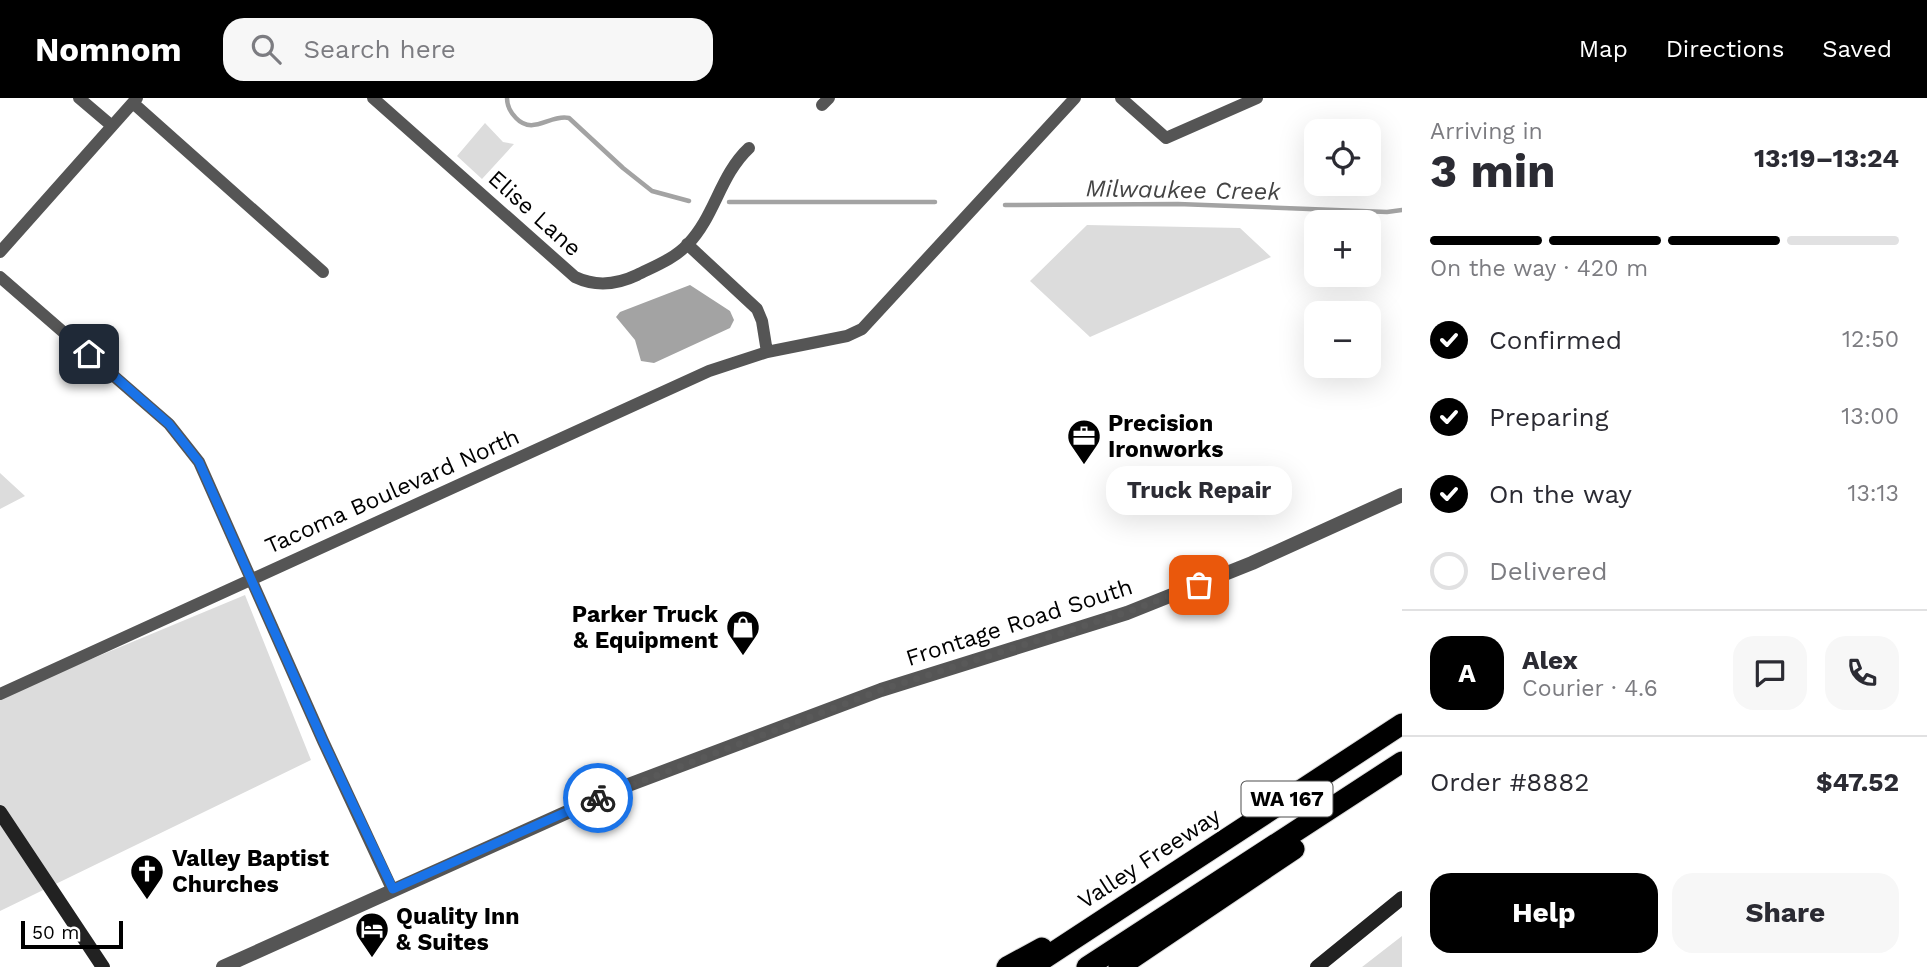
<!DOCTYPE html>
<meta charset="utf-8">
<style>
body{margin:0;font-family:"Work Sans",sans-serif;background:#f7f7f7;color:#2b2b33;height:100vh;display:flex;flex-direction:column;font-size:26px;white-space:nowrap}
*{box-sizing:border-box;margin:0}
p{font-size:23px;color:#7c7c81}
.icon{flex:none;width:38px;height:38px;fill:none;stroke:currentColor;stroke-width:2;stroke-linecap:round;stroke-linejoin:round}
.map{position:relative;flex:1;overflow:hidden}
.sheet{display:flex;flex-direction:column;background:#fff;width:525px}
.sheet>*{flex:none}
.buttons{position:absolute;left:1304px;top:21px;display:grid;gap:14px}
.buttons a{display:grid;place-items:center;width:77px;height:77px;border-radius:14px;background:#fff;box-shadow:0 7px 28px #0002;font-size:35px}
.scale{position:absolute;left:21px;bottom:18px;width:102px;box-sizing:border-box;padding-left:7px;border:4px solid #000;border-top:0;font-size:19px;line-height:24px;white-space:nowrap;color:#000;-webkit-text-stroke:5px #fff;paint-order:stroke}
.pin{position:absolute;display:grid;place-items:center;width:60px;height:60px;color:#fff;margin:-30px;border-radius:14px;box-shadow:0 4px 10px #0006}
.courier{position:absolute;display:grid;place-items:center;width:70px;height:70px;margin:-35px;border:5px solid #1a73e8;border-radius:50%;background:#fff;color:#222;box-shadow:0 2px 9px #0007}
.bubble{position:absolute;height:49px;border-radius:21px;background:#fff;box-shadow:0 7px 28px #0002;font-size:23px;font-weight:700;line-height:49px;text-align:center}
.head em{font-style:normal;font-weight:700}
.head div{display:flex;flex-direction:column-reverse}
.head{display:flex;align-items:center;justify-content:space-between;height:119px;padding:0 28px}
h1{font-size:46px;font-weight:700;line-height:52px}
.bar{display:grid;grid-template-columns:repeat(4,1fr);gap:10px 7px;align-content:center;height:84px;padding:0 28px}
.bar i{height:9px;border-radius:5px;background:#e1e1e2}
.bar .active{background:#000}
.bar p{grid-column:span 4}
.line{display:flex;align-items:center;gap:18px;padding:0 28px;border-top:2px solid #e1e1e2}
.line div{flex:1}
.round{display:grid;place-items:center;flex:none;width:74px;height:74px;border-radius:21px;background:#f7f7f7}
ol{padding:0 28px;list-style:none}
li{display:flex;align-items:center;gap:21px;height:77px}
li p{margin-inline-start:auto}
li .icon{padding:7px;border-radius:50%;background:#000;color:#fff;stroke-width:4}
li:last-child{color:#7c7c81}
li i{width:38px;height:38px;border:4px solid #e1e1e2;border-radius:50%}
.primary-button{display:flex;gap:14px;margin-top:auto;padding:14px 28px}
.primary-button a{flex:1;height:80px;border-radius:21px;background:#000;color:#fff;font-size:28px;font-weight:700;line-height:80px;text-align:center}
.primary-button a+a{background:#f7f7f7;color:#2b2b33}
header{display:flex;align-items:center;gap:42px;box-sizing:border-box;height:98px;padding:0 35px;background:#000;color:#fff}
header strong{font-size:33px}
nav{display:flex;gap:38px;margin-inline-start:auto;font-size:24px}
.search{width:490px;height:63px;background:#f7f7f7;display:flex;align-items:center;gap:18px;box-sizing:border-box;padding:0 24px;border-radius:21px;color:#7c7c81;font-size:26px}
main{display:flex;flex:1;min-height:0}
.map>svg:first-child{display:block}
.green{fill:#dcdcdc}
.water{fill:#a3a3a3}
.lines{fill:none;stroke-linecap:round;stroke-linejoin:round}
.stream{stroke:#a3a3a3;stroke-width:4.5}
.motorway-casing{stroke:#dbdbdb;stroke-width:23}
.minor{stroke:#555;stroke-width:12}
.tertiary{stroke:#555;stroke-width:14}
.secondary{stroke:#222;stroke-width:14}
.motorway{stroke:#000;stroke-width:21}
.done{stroke:#595959;stroke-width:7;stroke-dasharray:0 12.6}
.route{stroke:#1a73e8;stroke-width:9}
.labels{text-anchor:middle;stroke-width:5;stroke-linejoin:round;paint-order:stroke}
.shield{fill:#fff;stroke:#4c4c4c;stroke-width:2}
.shield-label{font-size:21px;font-weight:bold;fill:#000}
.street-label{font-size:23px;fill:#000;stroke:#fff}
.poi-label{font-size:23px;font-weight:bold;fill:#000;stroke:#fff;text-anchor:start}
.water-label{font-size:24px;font-style:italic;fill:#444;stroke:#fff}
</style>
<header>
<strong>Nomnom</strong>
<div class="search"><svg class="icon" aria-label="search" viewBox="0 0 24 24"><circle cx="10" cy="10" r="6"/><path d="M15 15l6 6"/></svg>Search here</div>
<nav><a>Map</a><a>Directions</a><a>Saved</a></nav>
</header>
<main>
<div class="map">
<svg width="1402" height="869" viewBox="0 0 1402 869">
<rect width="100%" height="100%" fill="#fff"/>
<path class="green" d="M485,25L503,44L514,46L482,81L457,58Z
M1087,127L1240,130L1271,159L1090,239L1030,183Z
M0,375L25,398L0,411Z
M245,497L311,662L0,813V599Z
M1402,838V869H1362Z"/>
<path class="water" d="M690,187L730,213L734,222L730,230L654,265L641,263L635,242L616,219L620,214Z"/>
<g class="lines">
<path class="stream" d="M507,0C507,8 510,14 516,20C533,38 550,16 569,20L623,70L652,93L689,103
M729,104H935
M1005,107L1178,106L1387,114L1402,112"/>
<g class="motorway-casing">
<path id="motorway" d="M1007,869L1042,850
M1031,869L1402,626
M1087,869L1402,664
M1119,869L1294,751"/>
</g>
<path class="minor" d="M79,0L112,28
M373,0L575,179C596,189 616,187 637,177C655,168 674,161 688,146C715,118 720,77 749,50
M1121,0L1166,40L1257,0
M133,5L323,174
M822,7L829,0
M687,146L757,211L762,223L767,254
M0,154L137,0
M0,179L169,326L199,364L323,643L392,791
M0,596L709,273L767,254L847,238L862,231L1075,0"/>
<path class="tertiary" d="M223,869L623,689L881,592L1127,515L1252,465L1402,397"/>
<path class="secondary" d="M0,714L103,869
M1317,869L1402,800"/>
<use href="#motorway" class="motorway"/>
</g>
<g class="lines">
<path class="done" d="M598,700L881,592L1127,514L1199,487"/>
<path class="route" d="M89,256L169,326L199,364L323,643L393,791L598,700"/>
</g>
<defs>
<g id="office-pin" transform="scale(1.75)"><path d="M0 17L-7.5 6A9.5 9.5 0 1 1 7.5 6Z" fill="#000" stroke="#fff"/><path d="M-6-3h4V-5.5h4V-3h4V5H-6ZM-1-4.5V-3h2v-1.5ZM-6 0V1H6V0Z" fill="#fff"/></g>
<g id="shop-pin" transform="scale(1.75)"><path d="M0 17L-7.5 6A9.5 9.5 0 1 1 7.5 6Z" fill="#000" stroke="#fff"/><path d="M-5-2.5h2.3a2.7 3.5 0 0 1 5.4 0H5L5.5 6h-11ZM-1.5-2.5h3a1.5 2.3 0 0 0-3 0Z" fill="#fff"/></g>
<g id="church-pin" transform="scale(1.75)"><path d="M0 17L-7.5 6A9.5 9.5 0 1 1 7.5 6Z" fill="#000" stroke="#fff"/><path d="M-1.2-6h2.4v3.5h3.3v2.4h-3.3V6h-2.4V-.1h-3.3v-2.4h3.3Z" fill="#fff"/></g>
<g id="hotel-pin" transform="scale(1.75)"><path d="M0 17L-7.5 6A9.5 9.5 0 1 1 7.5 6Z" fill="#000" stroke="#fff"/><path d="M-6-4.5h1.5V1H6V5H4.5V3h-9V5H-6ZM-4 0a1.8 1.8 0 1 1 3.6 0ZM.5 0V-2.5h3Q6-2.5 6 0Z" fill="#fff"/></g>
</defs>
<g fill-rule="evenodd">
<use href="#office-pin" x="1084" y="338"/>
<use href="#shop-pin" x="743" y="529"/>
<use href="#church-pin" x="147" y="773"/>
<use href="#hotel-pin" x="372" y="831"/>
</g>
<g class="labels">
<rect class="shield" x="1241.5" y="683.5" width="91" height="35" rx="5"/>
<g class="shield-label">
<text x="1287" y="708">WA 167</text>
</g>
<g class="street-label">
<text transform="translate(535 115) rotate(42)" y="8">Elise Lane</text>
<text transform="translate(392 393) rotate(-24)" y="8">Tacoma Boulevard North</text>
<text transform="translate(1019 524) rotate(-18)" y="8">Frontage Road South</text>
<text transform="translate(1149 760) rotate(-33)" y="8">Valley Freeway</text>
</g>
<g class="poi-label">
<text x="1108" y="333">Precision<tspan x="1108" dy="26">Ironworks</tspan></text>
<text x="718" y="524" text-anchor="end">Parker Truck<tspan x="718" dy="26">&amp; Equipment</tspan></text>
<text x="172" y="768">Valley Baptist<tspan x="172" dy="26">Churches</tspan></text>
<text x="396" y="826">Quality Inn<tspan x="396" dy="26">&amp; Suites</tspan></text>
</g>
<g class="water-label">
<text transform="translate(1183 92) rotate(1)" y="8">Milwaukee Creek</text>
</g>
</g>
</svg>
<div class="buttons">
<a><svg class="icon" aria-label="locate" viewBox="0 0 24 24"><circle cx="12" cy="12" r="6"/><path d="M12 2v4M12 18v4M2 12h4M18 12h4"/></svg></a>
<a>+</a>
<a>−</a>
</div>
<div class="scale">50 m</div>
<div class="pin" style="left:1199px;top:487px;background:#ea580c"><svg class="icon" aria-label="bag" viewBox="0 0 24 24"><path d="M5 8h14l-1 12H6zM9 8a3 3 0 0 1 6 0"/></svg></div>
<div class="pin" style="left:89px;top:256px;background:#1f2937"><svg class="icon" aria-label="home" viewBox="0 0 24 24"><path d="M3 11l9-7 9 7M6 9v11h12V9"/></svg></div>
<div class="courier" style="left:598px;top:700px"><svg class="icon" aria-label="bike" viewBox="0 0 24 24"><circle cx="6" cy="16" r="4"/><circle cx="18" cy="16" r="4"/><path d="M6 16l4-8h5l3 8M10 8l3 8H6M13 5h3"/></svg></div>
<div class="bubble" style="left:1106px;top:368px;width:186px">Truck Repair</div>
</div>
<section class="sheet">
<div class="head"><div><h1>3 min</h1><p>Arriving in</p></div><em>13:19–13:24</em></div>
<div class="bar"><i class="active"></i><i class="active"></i><i class="active"></i><i></i><p>On the way · 420 m</p></div>
<ol>
<li><svg class="icon" aria-label="check" viewBox="0 0 24 24"><path d="M5 12l5 5 9-10"/></svg>Confirmed<p>12:50</p></li>
<li><svg class="icon" aria-label="check" viewBox="0 0 24 24"><path d="M5 12l5 5 9-10"/></svg>Preparing<p>13:00</p></li>
<li><svg class="icon" aria-label="check" viewBox="0 0 24 24"><path d="M5 12l5 5 9-10"/></svg>On the way<p>13:13</p></li>
<li><i></i>Delivered</li>
</ol>
<div class="line" style="height:126px"><b class="round" style="background:#000;color:#fff">A</b><div><b>Alex</b><p>Courier · 4.6</p></div><a class="round"><svg class="icon" aria-label="chat" viewBox="0 0 24 24"><path d="M4 5h16v11H9l-5 4z"/></svg></a><a class="round"><svg class="icon" aria-label="phone" viewBox="0 0 24 24"><path d="M5 4h4l2 5-3 2q2 4 5 5l2-3 5 2v4C11 20 4 13 5 4z"/></svg></a></div>
<div class="line" style="height:91px"><div>Order #8882</div><b>$47.52</b></div>
<div class="primary-button"><a>Help</a><a>Share</a></div>
</section>
</main>
